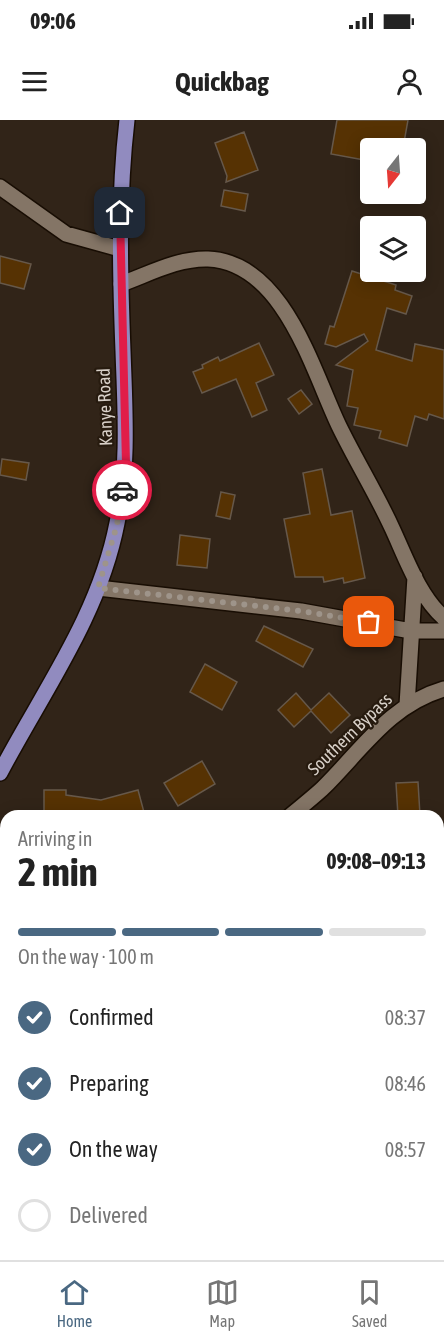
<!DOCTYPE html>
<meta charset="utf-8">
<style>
body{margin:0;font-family:"Asap Condensed",sans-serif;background:#f2f2f2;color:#222;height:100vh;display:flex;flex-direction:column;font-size:22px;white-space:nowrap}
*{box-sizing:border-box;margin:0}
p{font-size:20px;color:#767676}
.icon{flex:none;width:33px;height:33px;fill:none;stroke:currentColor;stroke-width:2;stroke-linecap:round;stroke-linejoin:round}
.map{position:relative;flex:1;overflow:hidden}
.side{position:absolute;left:0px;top:690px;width:444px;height:450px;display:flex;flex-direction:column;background:#fff;border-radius:18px 18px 0 0;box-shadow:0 3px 15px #0003}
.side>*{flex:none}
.needle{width:39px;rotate:197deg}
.fabs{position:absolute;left:360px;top:18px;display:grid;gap:12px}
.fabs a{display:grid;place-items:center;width:66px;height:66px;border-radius:6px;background:#fff;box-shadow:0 3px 15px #0003;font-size:30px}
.pin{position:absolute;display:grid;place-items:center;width:51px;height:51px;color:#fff;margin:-26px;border-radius:12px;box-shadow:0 3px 9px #0006}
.courier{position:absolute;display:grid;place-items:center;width:60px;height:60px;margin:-30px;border:4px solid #e11d48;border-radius:50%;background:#fff;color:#222;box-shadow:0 2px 8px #0007}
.head em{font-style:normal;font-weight:700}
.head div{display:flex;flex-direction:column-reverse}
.head{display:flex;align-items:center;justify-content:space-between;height:102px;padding:0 18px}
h1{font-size:39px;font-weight:700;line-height:45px}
.bar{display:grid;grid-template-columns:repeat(4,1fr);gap:9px 6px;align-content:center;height:72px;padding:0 18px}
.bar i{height:8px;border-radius:4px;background:#e0e0e0}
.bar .selected{background:#4a6882}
.bar p{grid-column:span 4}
ol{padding:0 18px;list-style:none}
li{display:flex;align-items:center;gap:18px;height:66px}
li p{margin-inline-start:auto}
li .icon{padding:6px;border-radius:50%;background:#4a6882;color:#fff;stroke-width:4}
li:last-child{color:#767676}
li i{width:33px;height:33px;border:3px solid #e0e0e0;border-radius:50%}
.status{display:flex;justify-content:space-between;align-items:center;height:42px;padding:0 30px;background:#fff;direction:ltr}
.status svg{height:16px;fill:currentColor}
header{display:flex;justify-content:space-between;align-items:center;height:78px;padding:0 18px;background:#fff;font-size:27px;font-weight:700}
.tabs{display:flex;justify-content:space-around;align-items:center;height:84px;border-top:2px solid #e0e0e0;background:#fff;font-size:16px;color:#767676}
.tabs a{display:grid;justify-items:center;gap:3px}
.tabs .selected{color:#4a6882}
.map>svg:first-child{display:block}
.building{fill:#563203;stroke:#66584a;stroke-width:1.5}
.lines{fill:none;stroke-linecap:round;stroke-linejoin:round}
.minor-casing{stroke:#180d03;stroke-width:18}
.major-casing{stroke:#180d03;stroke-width:18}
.minor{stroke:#847566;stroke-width:15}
.major{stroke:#918bbf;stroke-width:15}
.done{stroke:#9e948a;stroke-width:6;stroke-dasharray:0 10.8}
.route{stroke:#e11d48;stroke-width:8}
.labels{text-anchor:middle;stroke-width:4.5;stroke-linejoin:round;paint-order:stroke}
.street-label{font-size:18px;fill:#d8d0c8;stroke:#271b0f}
</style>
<div class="status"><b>09:06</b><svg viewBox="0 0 49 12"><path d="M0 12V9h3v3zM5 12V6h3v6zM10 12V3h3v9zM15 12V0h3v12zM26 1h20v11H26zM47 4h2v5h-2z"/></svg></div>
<header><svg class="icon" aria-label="menu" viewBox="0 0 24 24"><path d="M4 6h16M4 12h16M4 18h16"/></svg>Quickbag<svg class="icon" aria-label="person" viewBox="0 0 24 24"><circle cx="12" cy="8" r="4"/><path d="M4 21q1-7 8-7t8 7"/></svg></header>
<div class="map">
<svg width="444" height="1140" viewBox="0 0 444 1140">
<rect width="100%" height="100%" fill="#312418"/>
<path class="building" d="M337,0H408L403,28H370V41L331,34Z
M244,12L258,50L226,62L227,56L215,23Z
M224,70L248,74L245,91L221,86Z
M0,136L31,144L24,169L0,163Z
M352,151L396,165L395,170L412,176L406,194L387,188L376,230L412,241L415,224L444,230V299L429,294L427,300L415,296L407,326L379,318L381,311L354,305L358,288L347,286L353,250L336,245L368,221L364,214L336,227L325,224L330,206L334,207Z
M259,223L274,255L256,263L267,290L252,297L236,259L202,273L193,252L203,248L202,245L218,237L220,241Z
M301,270L312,284L299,294L288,279Z
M2,339L29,343L26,360L0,355Z
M322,349L331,395L352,391L365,458L344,463L343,458L324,462L323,457H295L284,399L310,394L303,353Z
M221,372L235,375L230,399L216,396Z
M180,415L210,419L207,448L177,445Z
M264,506L313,529L303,547L256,521Z
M205,544L237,562L222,590L190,572Z
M296,573L311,590L329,573L350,595L331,613L311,591L294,607L278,590Z
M202,641L215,664L178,686L164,663Z
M418,662L420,695L398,696L396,663Z
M44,670H66V675L101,680L138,670L145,696H44Z"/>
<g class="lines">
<g class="minor-casing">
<path id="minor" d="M0,67L66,114L120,129
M121,164C149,154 178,138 208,139C284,142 313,252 339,306C356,341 376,373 392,408C406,438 419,476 444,498
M98,468L301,491L411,511H444
M407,585L415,457
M290,696C301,687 312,678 322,669C361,631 389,585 444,569
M0,722L6,727
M0,1075L6,1073
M438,1095L444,1100
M188,1140L189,1134"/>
</g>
<g class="major-casing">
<path id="major" d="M0,653C43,571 99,496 117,403C129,346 125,290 123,231C120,154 118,77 127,0"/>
</g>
<use href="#minor" class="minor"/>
<use href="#major" class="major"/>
</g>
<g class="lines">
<path class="done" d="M122,370L117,405L98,468L301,491L369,502"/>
<path class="route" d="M120,93L126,344L122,370"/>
</g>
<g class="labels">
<g class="street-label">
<text transform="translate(105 287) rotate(-92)" y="6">Kanye Road</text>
<text transform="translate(350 614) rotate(-44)" y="6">Southern Bypass</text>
</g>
</g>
</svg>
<div class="fabs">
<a><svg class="needle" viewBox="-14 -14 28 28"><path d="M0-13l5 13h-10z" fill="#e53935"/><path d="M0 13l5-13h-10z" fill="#767676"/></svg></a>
<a><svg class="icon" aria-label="layers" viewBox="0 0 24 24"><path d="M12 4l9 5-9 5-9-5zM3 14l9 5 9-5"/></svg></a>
</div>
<div class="pin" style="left:369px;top:502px;background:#ea580c"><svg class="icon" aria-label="bag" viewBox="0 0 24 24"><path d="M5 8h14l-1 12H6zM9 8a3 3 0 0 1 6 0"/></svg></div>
<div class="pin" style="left:120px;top:93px;background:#1f2937"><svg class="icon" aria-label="home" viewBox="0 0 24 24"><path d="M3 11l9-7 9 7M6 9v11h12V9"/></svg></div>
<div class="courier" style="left:122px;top:370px"><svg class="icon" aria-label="car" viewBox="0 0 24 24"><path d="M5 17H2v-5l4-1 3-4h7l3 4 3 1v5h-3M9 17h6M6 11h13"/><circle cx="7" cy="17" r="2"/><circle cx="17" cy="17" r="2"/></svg></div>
<section class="side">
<div class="head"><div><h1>2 min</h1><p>Arriving in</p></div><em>09:08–09:13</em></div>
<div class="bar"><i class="selected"></i><i class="selected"></i><i class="selected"></i><i></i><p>On the way · 100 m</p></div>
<ol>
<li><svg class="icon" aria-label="check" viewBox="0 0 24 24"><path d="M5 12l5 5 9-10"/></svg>Confirmed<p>08:37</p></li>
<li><svg class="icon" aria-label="check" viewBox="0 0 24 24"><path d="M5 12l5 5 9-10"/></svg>Preparing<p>08:46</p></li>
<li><svg class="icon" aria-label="check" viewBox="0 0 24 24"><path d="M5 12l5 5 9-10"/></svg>On the way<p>08:57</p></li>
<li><i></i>Delivered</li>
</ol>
</section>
</div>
<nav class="tabs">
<a class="selected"><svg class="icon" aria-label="home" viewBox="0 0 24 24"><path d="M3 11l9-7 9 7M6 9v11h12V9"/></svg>Home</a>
<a><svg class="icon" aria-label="map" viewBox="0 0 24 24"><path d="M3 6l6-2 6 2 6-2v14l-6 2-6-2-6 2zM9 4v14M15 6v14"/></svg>Map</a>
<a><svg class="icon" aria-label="saved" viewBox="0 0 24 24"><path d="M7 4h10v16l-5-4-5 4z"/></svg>Saved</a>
</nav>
